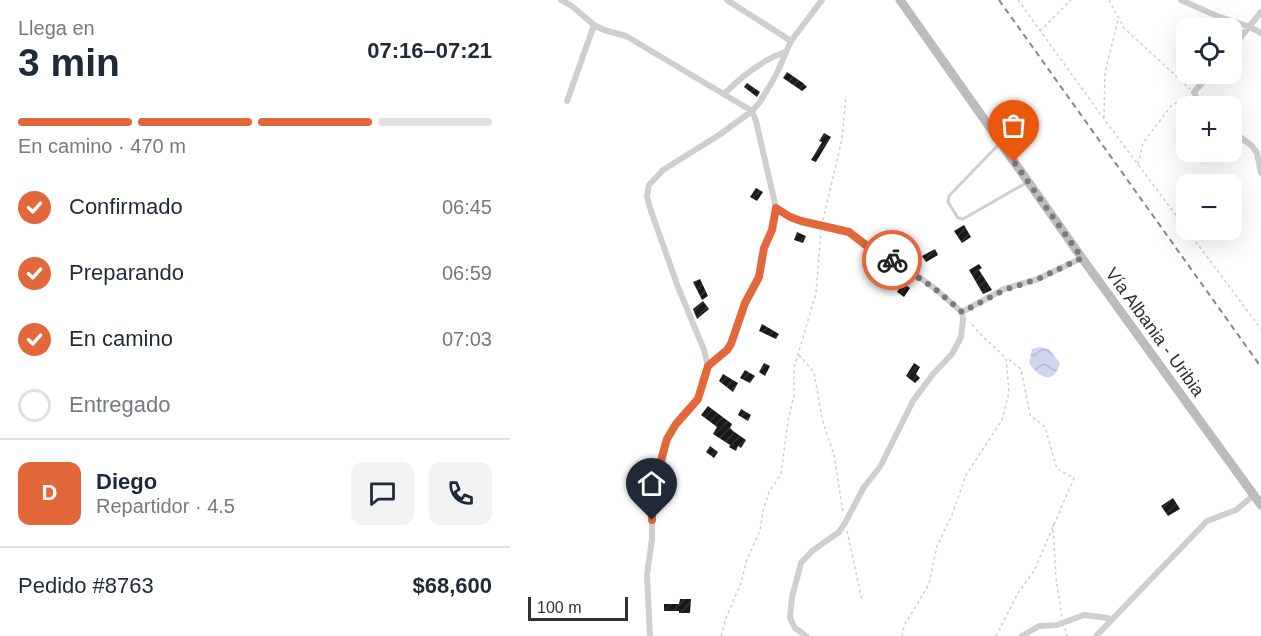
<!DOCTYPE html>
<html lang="es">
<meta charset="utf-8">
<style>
body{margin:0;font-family:Helvetica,sans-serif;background:#f2f2f3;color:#1f2937;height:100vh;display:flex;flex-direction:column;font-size:22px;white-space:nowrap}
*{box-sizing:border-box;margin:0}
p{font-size:20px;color:#747a83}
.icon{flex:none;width:33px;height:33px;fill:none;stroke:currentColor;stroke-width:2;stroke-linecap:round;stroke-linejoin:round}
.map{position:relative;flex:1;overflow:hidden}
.drawer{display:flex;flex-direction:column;background:#fff;width:510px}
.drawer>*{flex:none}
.controls{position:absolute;left:666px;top:18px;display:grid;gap:12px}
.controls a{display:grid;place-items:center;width:66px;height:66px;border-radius:12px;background:#fff;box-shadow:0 6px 24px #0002;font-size:30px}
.scale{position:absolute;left:18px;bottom:15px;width:100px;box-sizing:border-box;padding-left:6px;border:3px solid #323232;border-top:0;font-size:16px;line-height:21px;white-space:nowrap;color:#323232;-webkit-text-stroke:4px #fff;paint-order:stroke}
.pin{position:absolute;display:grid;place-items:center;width:51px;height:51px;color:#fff;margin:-62px -26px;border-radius:50% 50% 50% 0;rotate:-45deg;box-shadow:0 0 6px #0007}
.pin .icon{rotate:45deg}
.courier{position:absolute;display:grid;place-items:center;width:60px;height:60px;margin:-30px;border:4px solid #e2683c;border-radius:50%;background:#fff;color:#222;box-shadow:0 2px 8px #0007}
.overview em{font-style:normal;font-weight:700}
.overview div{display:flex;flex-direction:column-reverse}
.overview{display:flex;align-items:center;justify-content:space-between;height:102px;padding:0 18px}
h1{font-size:39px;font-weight:700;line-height:45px}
.bar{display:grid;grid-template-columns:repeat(4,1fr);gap:9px 6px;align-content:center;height:72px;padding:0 18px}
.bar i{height:8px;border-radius:4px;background:#e0e1e3}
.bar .selected{background:#e2683c}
.bar p{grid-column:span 4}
.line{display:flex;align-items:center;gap:15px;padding:0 18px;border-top:2px solid #e0e1e3}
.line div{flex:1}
.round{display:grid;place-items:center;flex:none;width:63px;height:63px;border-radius:12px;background:#f2f2f3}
ol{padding:0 18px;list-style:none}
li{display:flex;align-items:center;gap:18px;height:66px}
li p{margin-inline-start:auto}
li .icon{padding:6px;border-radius:50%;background:#e2683c;color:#fff;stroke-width:4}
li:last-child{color:#747a83}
li i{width:33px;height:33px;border:3px solid #e0e1e3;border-radius:50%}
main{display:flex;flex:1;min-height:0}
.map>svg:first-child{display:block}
.water{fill:url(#water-waves)}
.building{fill:url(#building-hatch)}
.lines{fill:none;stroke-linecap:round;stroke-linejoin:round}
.path{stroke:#cfcfcf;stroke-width:1.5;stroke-dasharray:3 3;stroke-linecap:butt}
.lane{stroke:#cfcfcf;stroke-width:3}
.street{stroke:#cfcfcf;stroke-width:6}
.secondary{stroke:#bcbcbc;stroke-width:9}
.rail{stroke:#878787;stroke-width:2;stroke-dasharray:6 4.5;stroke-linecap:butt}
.done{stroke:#7a7a7a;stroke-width:6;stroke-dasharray:0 10.8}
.route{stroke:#e2683c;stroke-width:8}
.labels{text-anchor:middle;stroke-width:6;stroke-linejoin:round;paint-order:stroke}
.street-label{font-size:18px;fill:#323232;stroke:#fff}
</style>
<main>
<section class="drawer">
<div class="overview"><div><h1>3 min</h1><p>Llega en</p></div><em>07:16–07:21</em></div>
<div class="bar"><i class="selected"></i><i class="selected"></i><i class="selected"></i><i></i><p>En camino · 470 m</p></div>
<ol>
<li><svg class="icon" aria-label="check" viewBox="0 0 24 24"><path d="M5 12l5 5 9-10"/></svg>Confirmado<p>06:45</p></li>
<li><svg class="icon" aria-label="check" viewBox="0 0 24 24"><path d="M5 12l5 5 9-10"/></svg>Preparando<p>06:59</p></li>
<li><svg class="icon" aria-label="check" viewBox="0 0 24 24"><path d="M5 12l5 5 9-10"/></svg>En camino<p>07:03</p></li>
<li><i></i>Entregado</li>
</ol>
<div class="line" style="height:108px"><b class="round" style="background:#e2683c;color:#fff">D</b><div><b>Diego</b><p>Repartidor · 4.5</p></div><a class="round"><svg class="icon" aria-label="chat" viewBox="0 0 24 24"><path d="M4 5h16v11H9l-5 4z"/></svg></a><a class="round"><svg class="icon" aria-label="phone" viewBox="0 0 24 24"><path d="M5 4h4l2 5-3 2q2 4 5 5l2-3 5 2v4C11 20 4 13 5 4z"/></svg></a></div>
<div class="line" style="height:78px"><div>Pedido #8763</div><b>$68,600</b></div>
</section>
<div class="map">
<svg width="751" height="636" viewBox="0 0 751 636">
<defs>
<pattern id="water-waves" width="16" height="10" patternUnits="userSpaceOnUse" patternTransform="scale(1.5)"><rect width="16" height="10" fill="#ced7ed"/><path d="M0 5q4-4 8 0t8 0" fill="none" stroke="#b1b9cc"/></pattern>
<pattern id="building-hatch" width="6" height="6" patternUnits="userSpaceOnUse" patternTransform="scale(1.5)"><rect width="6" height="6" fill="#191919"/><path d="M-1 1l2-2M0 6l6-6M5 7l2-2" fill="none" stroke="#323232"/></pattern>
</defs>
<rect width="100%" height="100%" fill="#fff"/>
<path class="water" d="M530,347L539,349L550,363C544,386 529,378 519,363L522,349Z"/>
<path class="building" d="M277,72L293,83L297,87L292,91L273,78Z
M237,83L250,92L247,97L234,87Z
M314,133L321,137L306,162L301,160L312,142L309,141Z
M246,188L253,192L247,201L240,197Z
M454,225L461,237L452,243L444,231Z
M287,232L296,236L293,243L284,240Z
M425,249L428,255L416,262L412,256Z
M358,258L371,267L367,273L354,264Z
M469,264L472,268L469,270L482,290L473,294L459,270Z
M190,279L198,296L192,300L183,282Z
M393,283L400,288L394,297L387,292Z
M193,301L199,309L187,319L183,309Z
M252,324L269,334L266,339L249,331Z
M254,363L260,366L255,376L249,372Z
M404,363L410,367L406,374L410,378L405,383L396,376Z
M235,370L245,376L240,383L230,378Z
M213,374L228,383L223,392L209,381Z
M198,406L222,424L220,428L223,431L236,440L231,448L228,446L226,451L219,447L220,445L203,434L207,427L191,415Z
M231,409L241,415L238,421L228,415Z
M200,446L208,452L204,458L196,452Z
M663,498L670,509L658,516L651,506Z
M170,599H181L180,613H169V611H154V604H169Z"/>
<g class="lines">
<path class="path" d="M508,0L594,119L751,329
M599,0L614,28L680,89
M530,31L561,0
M594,118L595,73L608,20
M628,164L633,143L661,106L679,95
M313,220L332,139L336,96
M289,355L304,372L312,419L324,455L333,512
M543,524L546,578L552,618
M337,531L352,600
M555,628L557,636
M211,636L216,618L231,583L237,559L250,531L253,511L259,492L271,474L278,421L284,395V368L306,293L311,231
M392,636L394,626L419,584L427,546L442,515L456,475L492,420L499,392L496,358L473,337L460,322
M486,636L508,593L524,571L564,478L547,469L535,427L520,415L511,369L497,358"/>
<path class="lane" d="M490,143L439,196L438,202L448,218L453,219L516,183"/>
<path class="street" d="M51,0L62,6L84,25L94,30L116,36L242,111L246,121L266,208L262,230L254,248L249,277L235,303L221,344L217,350L198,366
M217,0L281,41
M671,0L707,16L740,27L751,33
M722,48L751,12
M214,94C231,77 252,60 275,52
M57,101L84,25
M690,106L684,92L700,74
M722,131L742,146L747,153L751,173
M266,208L291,221L339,232L357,246L396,268L424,288L452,312L453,320L451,337L442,354L423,374L403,401L370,467L354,487L335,523L329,532L302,551L291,563L282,597L280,618L285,628L296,636
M452,312L494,289L528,279L572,258
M140,636L137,575L142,539V500L147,474L153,460L157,439L166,424L188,399L198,366L194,350L168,287L141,211L137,197L139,185L153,170L209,135L242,111L250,102L266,75L281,41L312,0
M512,636L529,626L547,625L574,615L598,618L601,621
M586,636L697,521L726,510L744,495"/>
<path class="secondary" d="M390,0L572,258L751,505"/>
<path class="rail" d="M489,0L751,367"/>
</g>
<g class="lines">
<path class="done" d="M382,260L424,288L452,312L494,290L528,279L572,258L504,162"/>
<path class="route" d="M142,520V500L147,474L157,439L166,424L188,399L198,366L217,350L221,344L235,303L249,277L254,248L262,230L266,208L280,217L291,221L339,232L357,246L382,260"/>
</g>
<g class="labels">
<g class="street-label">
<text transform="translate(645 332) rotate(54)" y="6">Vía Albania - Uribia</text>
</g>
</g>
</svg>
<div class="controls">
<a><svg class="icon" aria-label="locate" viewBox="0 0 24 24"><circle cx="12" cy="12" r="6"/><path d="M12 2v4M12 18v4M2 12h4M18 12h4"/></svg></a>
<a>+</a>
<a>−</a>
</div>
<div class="scale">100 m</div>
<div class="pin" style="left:504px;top:162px;background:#ea580c"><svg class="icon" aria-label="bag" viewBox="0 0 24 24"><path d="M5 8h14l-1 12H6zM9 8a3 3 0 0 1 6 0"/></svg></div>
<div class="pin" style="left:142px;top:520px;background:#1f2937"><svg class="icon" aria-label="home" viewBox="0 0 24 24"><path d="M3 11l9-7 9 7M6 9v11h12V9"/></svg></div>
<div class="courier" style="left:382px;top:260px"><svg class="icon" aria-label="bike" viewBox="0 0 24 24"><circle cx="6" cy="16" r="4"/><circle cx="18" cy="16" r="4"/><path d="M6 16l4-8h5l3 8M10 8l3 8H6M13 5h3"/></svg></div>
</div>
</main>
